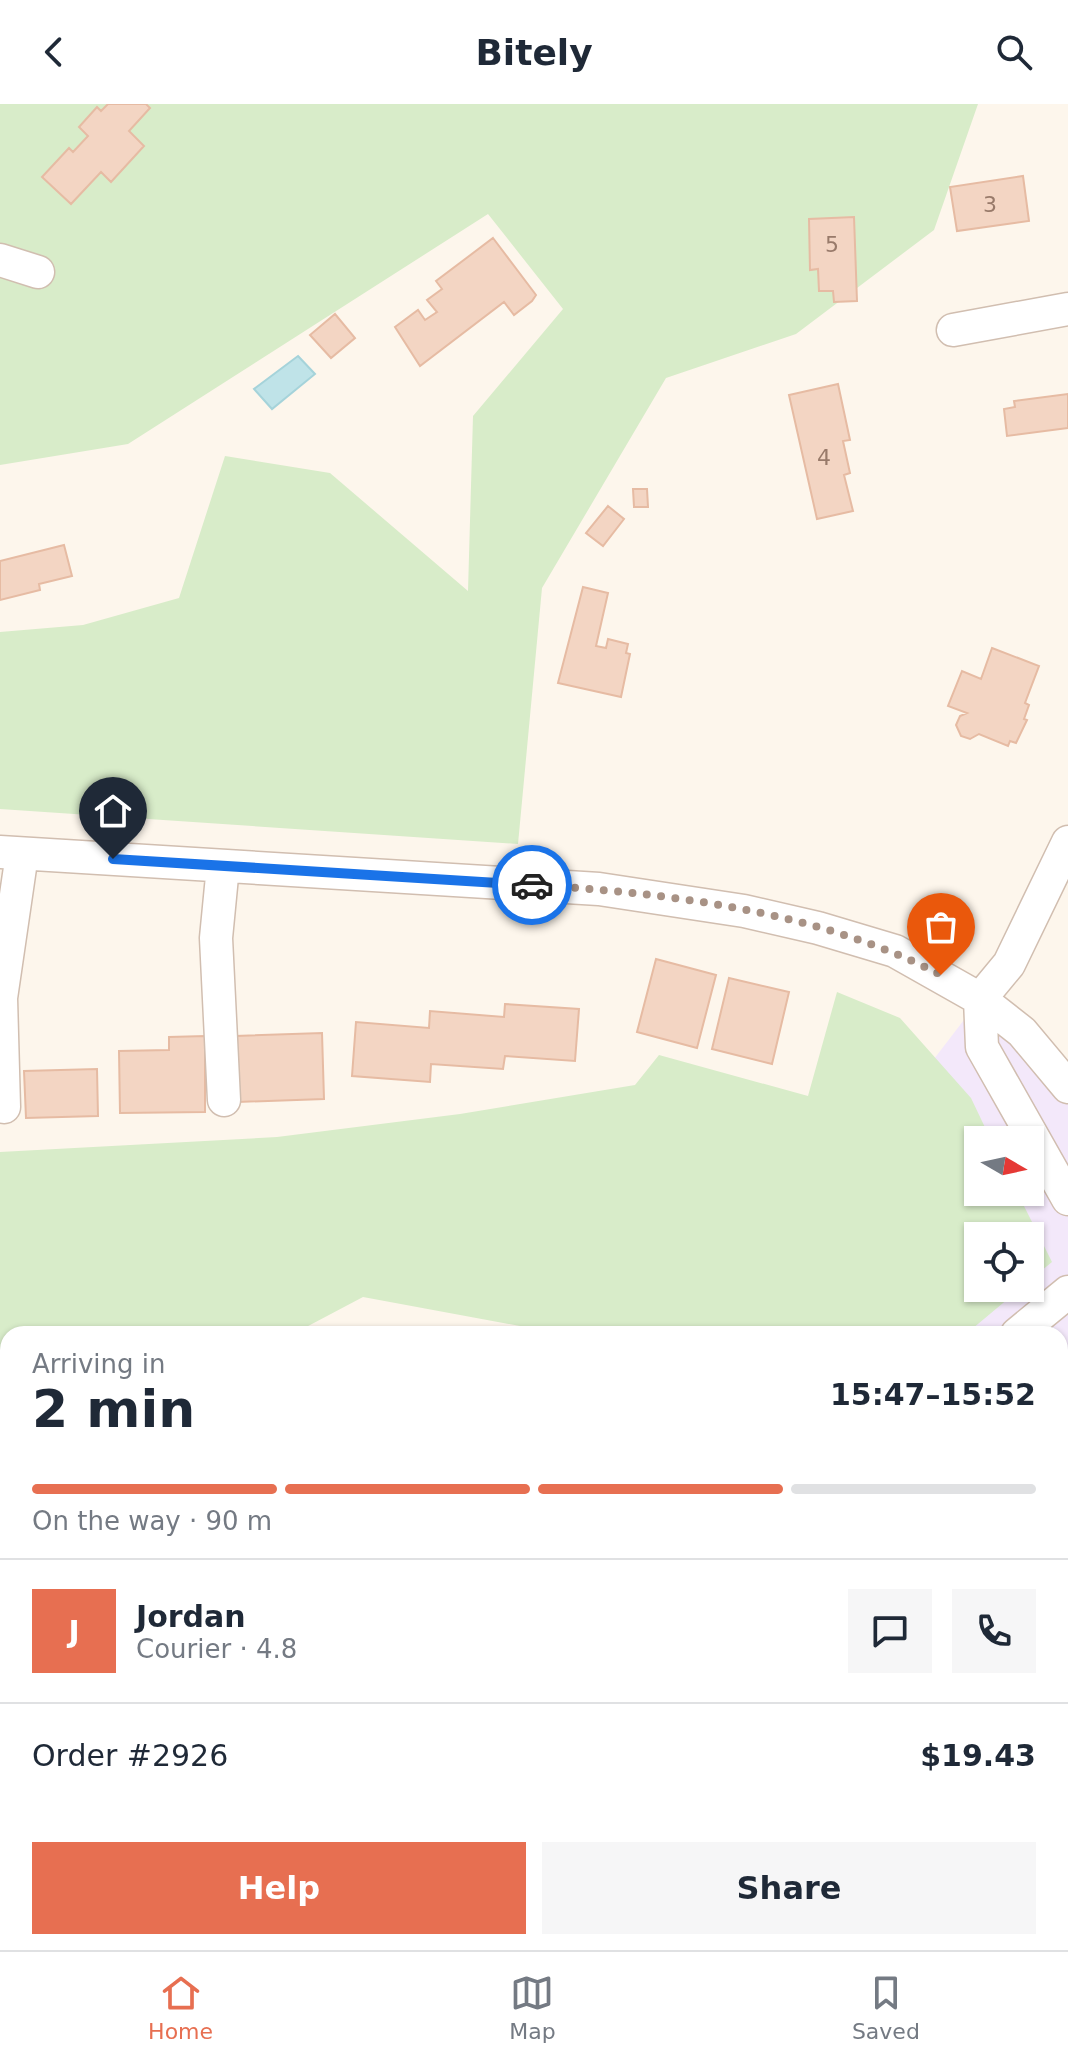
<!DOCTYPE html>
<meta charset="utf-8">
<style>
body{margin:0;font-family:"DejaVu Sans",sans-serif;background:#f6f6f7;color:#1f2937;height:100vh;display:flex;flex-direction:column;font-size:30px;white-space:nowrap}
*{box-sizing:border-box;margin:0}
p{font-size:26px;color:#747a83}
.icon{flex:none;width:44px;height:44px;fill:none;stroke:currentColor;stroke-width:2;stroke-linecap:round;stroke-linejoin:round}
.map{position:relative;flex:1;overflow:hidden}
.drawer{position:absolute;left:0px;top:1222px;width:1068px;height:624px;display:flex;flex-direction:column;background:#fff;border-radius:24px 24px 0 0;box-shadow:0 2px 6px #0004}
.drawer>*{flex:none}
.needle{width:52px;rotate:99deg}
.fabs{position:absolute;left:964px;top:1022px;display:grid;gap:16px}
.fabs a{display:grid;place-items:center;width:80px;height:80px;border-radius:0px;background:#fff;box-shadow:0 2px 6px #0004;font-size:40px}
.pin{position:absolute;display:grid;place-items:center;width:68px;height:68px;color:#fff;margin:-82px -34px;border-radius:50% 50% 50% 0;rotate:-45deg;box-shadow:0 0 8px #0007}
.pin .icon{rotate:45deg}
.courier{position:absolute;display:grid;place-items:center;width:80px;height:80px;margin:-40px;border:6px solid #1a73e8;border-radius:50%;background:#fff;color:#222;box-shadow:0 2px 10px #0007}
.summary em{font-style:normal;font-weight:700}
.summary div{display:flex;flex-direction:column-reverse}
.summary{display:flex;align-items:center;justify-content:space-between;height:136px;padding:0 32px}
h1{font-size:52px;font-weight:700;line-height:60px}
.bar{display:grid;grid-template-columns:repeat(4,1fr);gap:12px 8px;align-content:center;height:96px;padding:0 32px}
.bar i{height:10px;border-radius:6px;background:#e0e1e3}
.bar .current{background:#e76f51}
.bar p{grid-column:span 4}
.line{display:flex;align-items:center;gap:20px;padding:0 32px;border-top:2px solid #e0e1e3}
.line div{flex:1}
.round{display:grid;place-items:center;flex:none;width:84px;height:84px;border-radius:0px;background:#f6f6f7}
.action{display:flex;gap:16px;margin-top:auto;padding:16px 32px}
.action a{flex:1;height:92px;border-radius:0px;background:#e76f51;color:#fff;font-size:32px;font-weight:700;line-height:92px;text-align:center}
.action a+a{background:#f6f6f7;color:#1f2937}
header{display:flex;justify-content:space-between;align-items:center;height:104px;padding:0 32px;background:#fff;font-size:36px;font-weight:700}
.dock{display:flex;justify-content:space-around;align-items:center;height:112px;border-top:2px solid #e0e1e3;background:#fff;font-size:22px;color:#747a83}
.dock a{display:grid;justify-items:center;gap:4px}
.dock .current{color:#e76f51}
.map>svg:first-child{display:block}
.education{fill:#f3e8fa;fill-rule:evenodd}
.green{fill:#d8ecc9}
.water{fill:#bfe3e8;stroke:#a5d3da;stroke-width:2}
.building{fill:#f3d5c3;stroke:#e6bba3;stroke-width:2}
.lines{fill:none;stroke-linecap:round;stroke-linejoin:round}
.minor-casing{stroke:#d1beb0;stroke-width:35}
.minor{stroke:#fff;stroke-width:32}
.done{stroke:#a89285;stroke-width:8;stroke-dasharray:0 14.4}
.route{stroke:#1a73e8;stroke-width:10}
.labels{text-anchor:middle;stroke-width:6;stroke-linejoin:round;paint-order:stroke}
.number-label{font-size:22px;fill:#987a6a}
</style>
<header><svg class="icon" aria-label="back" viewBox="0 0 24 24"><path d="M15 5l-7 7 7 7"/></svg>Bitely<svg class="icon" aria-label="search" viewBox="0 0 24 24"><circle cx="10" cy="10" r="6"/><path d="M15 15l6 6"/></svg></header>
<div class="map">
<svg width="1068" height="1846" viewBox="0 0 1068 1846">
<rect width="100%" height="100%" fill="#fdf6ec"/>
<path class="education" d="M980,895L1068,983V1846H250L256,1838H1060V1230H723ZM978,1036H1030V1088H978ZM978,1132H1030V1184H978Z"/>
<path class="green" d="M0,0H978L934,126L796,230L666,274L542,484L518,740L0,705V528L83,521L179,494L225,352L330,369L468,487L473,312L563,205L488,110L128,340L0,361Z
M837,888L900,914L971,994L991,1036H978V1088H1017L1052,1158L1030,1176V1132H978V1184H1021L966,1230H563L363,1193L293,1230H8V1296H0V1048L277,1033L460,1010L635,981L659,951L808,992Z
M34,1838H493L492,1846H18Z"/>
<path class="water" d="M298,252L315,270L272,305L254,285Z"/>
<path class="building" d="M108,0H146L150,4L129,27L144,42L111,78L101,68L71,100L42,73L69,44L73,48L88,32L79,23L97,3L101,7Z
M1023,72L1029,117L957,127L950,83Z
M854,113L857,197L834,198L833,187H819L818,165L810,166L809,115Z
M493,134L536,191L532,197L514,211L504,198L420,262L395,223L418,206L425,216L437,208L427,196L442,185L436,177Z
M335,210L355,234L331,254L310,231Z
M838,280L850,336L843,337L850,369L844,371L853,407L817,415L789,291Z
M1068,290V324L1007,332L1004,305L1015,303L1014,297Z
M633,385H647L648,403H634Z
M608,402L624,415L603,442L586,429Z
M64,441L72,472L39,480L40,486L0,496V457Z
M583,483L608,489L596,542L606,544L608,535L628,540L626,549L630,550L621,593L558,579Z
M992,544L1039,562L1025,599L1029,601L1024,615L1027,616L1016,639L1010,637L1008,642L979,630L970,635L961,632L956,621L960,612L967,609L948,602L962,567L981,575Z
M656,855L716,871L697,944L637,928Z
M729,874L789,888L772,960L712,945Z
M505,900L579,905L575,957L505,952L503,965L431,960L430,978L352,972L356,918L429,924L430,907L504,913Z
M322,929L324,995L238,998L236,932Z
M205,932V1008L120,1009L119,947L169,946V933Z
M97,965L98,1012L26,1014L24,967Z
M0,1390L8,1410V1437L0,1442Z
M1060,1601L1068,1643V1742L1060,1741Z
M8,1658V1723L0,1713V1663Z
M846,1838H1044L1043,1846H845Z"/>
<g class="lines">
<g class="minor-casing">
<path id="minor" d="M0,156L38,168
M953,226L1068,205
M0,748L599,785L744,807L818,824L895,847L980,895L1022,928L1068,983
M223,762L216,834L224,996
M980,895L982,943L1068,1095
M980,895L1009,860L1068,738
M4,1003L1,894L22,750
M1017,1230L1068,1188
M0,1549L8,1544
M545,1846L547,1838"/>
</g>
<use href="#minor" class="minor"/>
</g>
<g class="lines">
<path class="done" d="M532,781C669,789 818,807 941,871"/>
<path class="route" d="M113,755L532,781"/>
</g>
<g class="labels">
<g class="number-label">
<text x="990" y="108">3</text>
<text x="832" y="148">5</text>
<text x="824" y="361">4</text>
</g>
</g>
</svg>
<div class="fabs">
<a><svg class="needle" viewBox="-14 -14 28 28"><path d="M0-13l5 13h-10z" fill="#e53935"/><path d="M0 13l5-13h-10z" fill="#747a83"/></svg></a>
<a><svg class="icon" aria-label="locate" viewBox="0 0 24 24"><circle cx="12" cy="12" r="6"/><path d="M12 2v4M12 18v4M2 12h4M18 12h4"/></svg></a>
</div>
<div class="pin" style="left:941px;top:871px;background:#ea580c"><svg class="icon" aria-label="bag" viewBox="0 0 24 24"><path d="M5 8h14l-1 12H6zM9 8a3 3 0 0 1 6 0"/></svg></div>
<div class="pin" style="left:113px;top:755px;background:#1f2937"><svg class="icon" aria-label="home" viewBox="0 0 24 24"><path d="M3 11l9-7 9 7M6 9v11h12V9"/></svg></div>
<div class="courier" style="left:532px;top:781px"><svg class="icon" aria-label="car" viewBox="0 0 24 24"><path d="M5 17H2v-5l4-1 3-4h7l3 4 3 1v5h-3M9 17h6M6 11h13"/><circle cx="7" cy="17" r="2"/><circle cx="17" cy="17" r="2"/></svg></div>
<section class="drawer">
<div class="summary"><div><h1>2 min</h1><p>Arriving in</p></div><em>15:47–15:52</em></div>
<div class="bar"><i class="current"></i><i class="current"></i><i class="current"></i><i></i><p>On the way · 90 m</p></div>
<div class="line" style="height:144px"><b class="round" style="background:#e76f51;color:#fff">J</b><div><b>Jordan</b><p>Courier · 4.8</p></div><a class="round"><svg class="icon" aria-label="chat" viewBox="0 0 24 24"><path d="M4 5h16v11H9l-5 4z"/></svg></a><a class="round"><svg class="icon" aria-label="phone" viewBox="0 0 24 24"><path d="M5 4h4l2 5-3 2q2 4 5 5l2-3 5 2v4C11 20 4 13 5 4z"/></svg></a></div>
<div class="line" style="height:104px"><div>Order #2926</div><b>$19.43</b></div>
<div class="action"><a>Help</a><a>Share</a></div>
</section>
</div>
<nav class="dock">
<a class="current"><svg class="icon" aria-label="home" viewBox="0 0 24 24"><path d="M3 11l9-7 9 7M6 9v11h12V9"/></svg>Home</a>
<a><svg class="icon" aria-label="map" viewBox="0 0 24 24"><path d="M3 6l6-2 6 2 6-2v14l-6 2-6-2-6 2zM9 4v14M15 6v14"/></svg>Map</a>
<a><svg class="icon" aria-label="saved" viewBox="0 0 24 24"><path d="M7 4h10v16l-5-4-5 4z"/></svg>Saved</a>
</nav>
